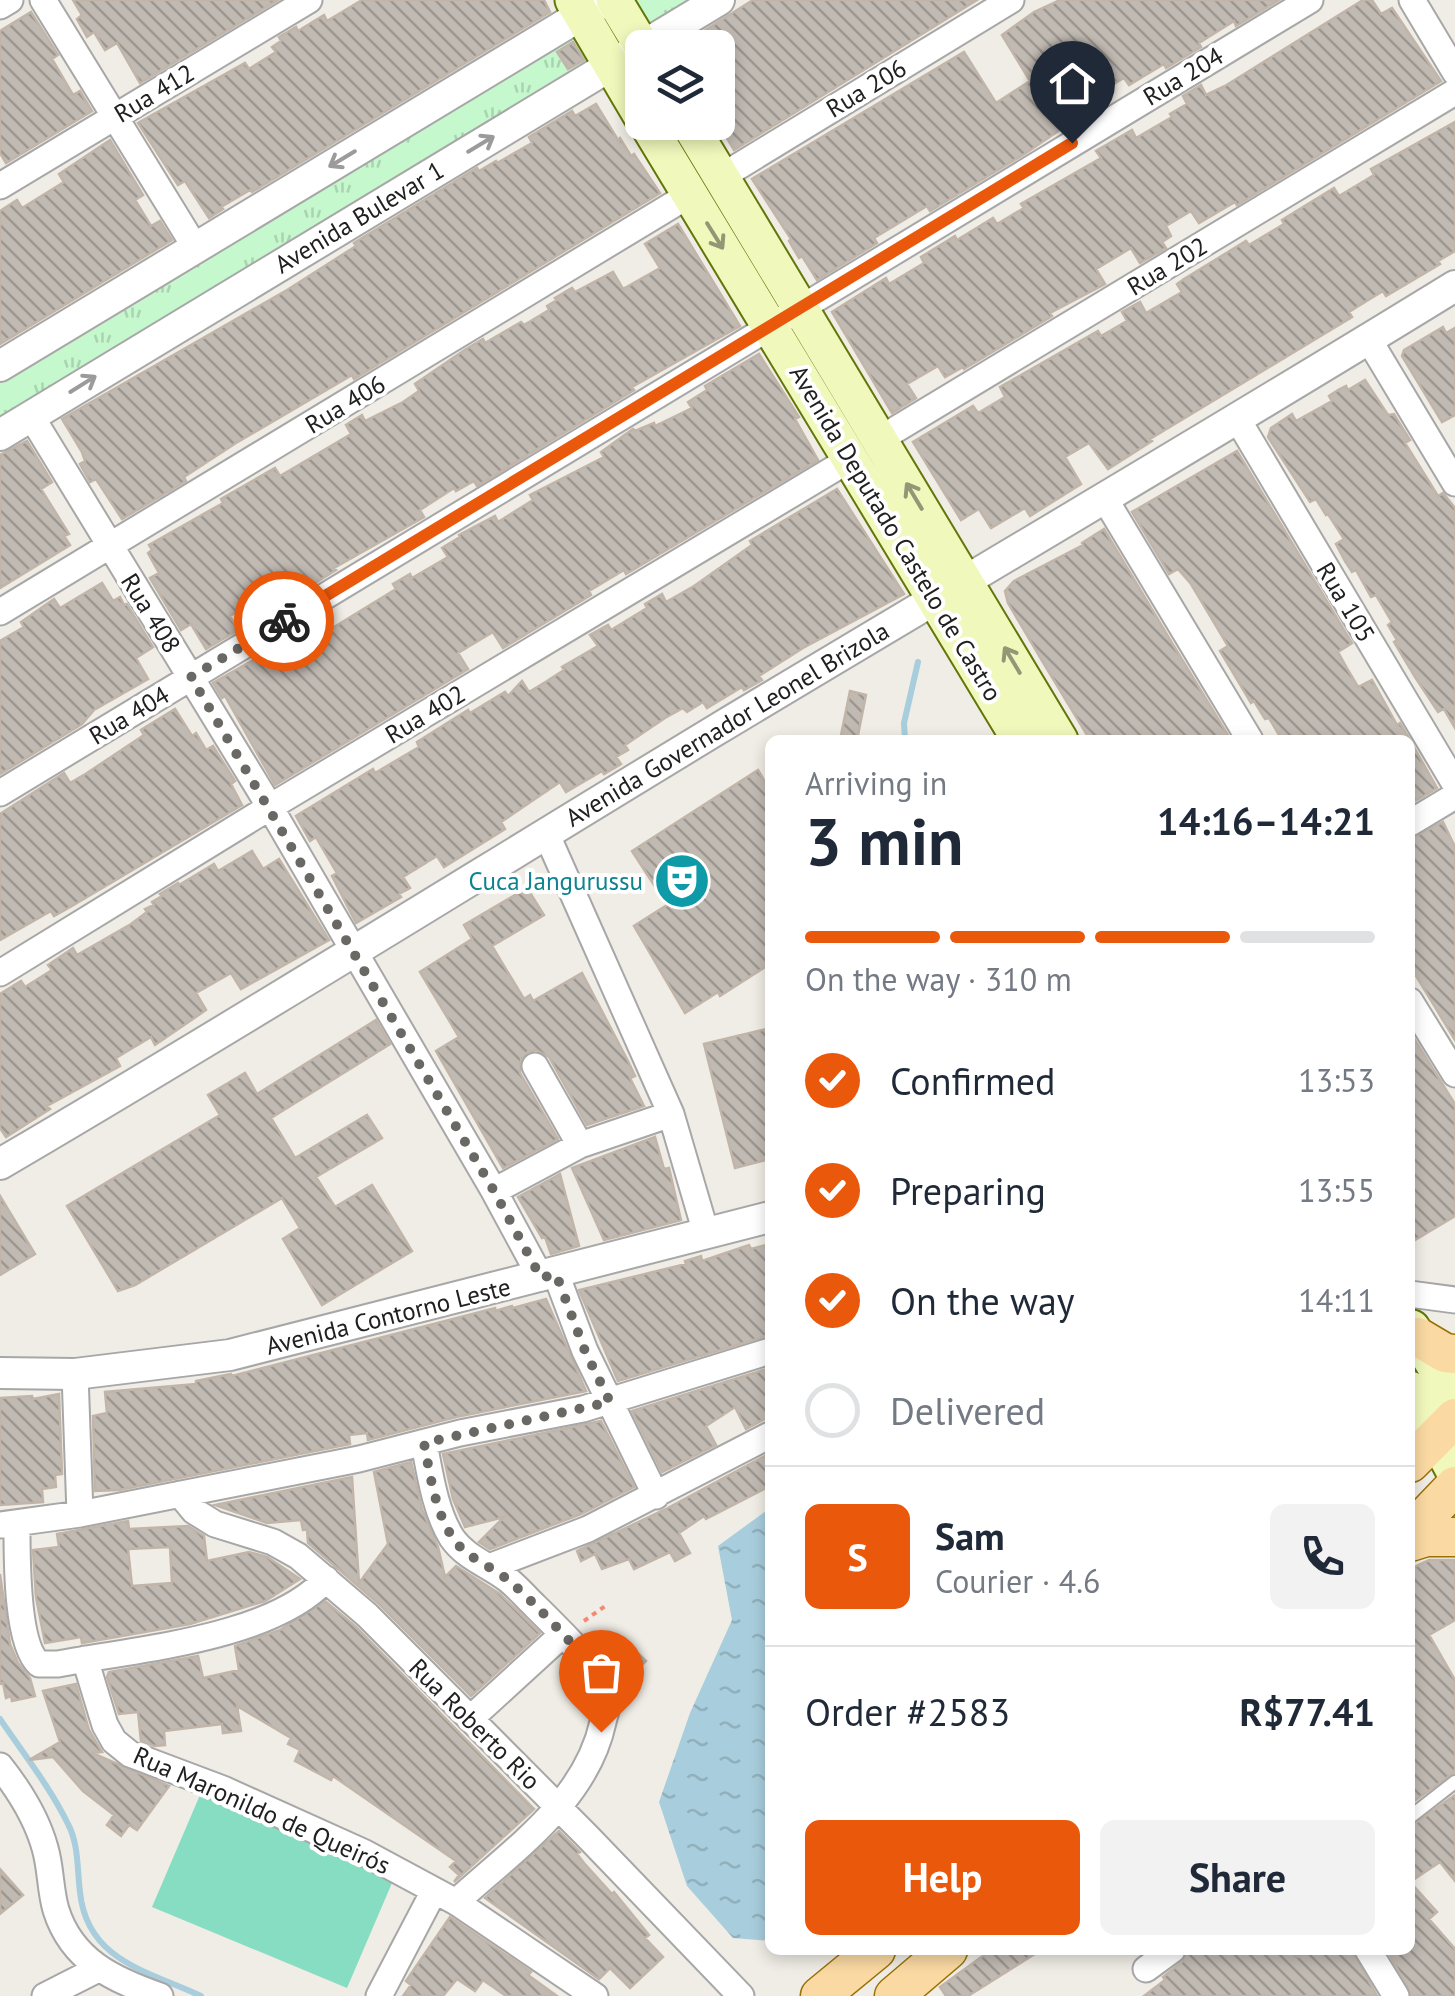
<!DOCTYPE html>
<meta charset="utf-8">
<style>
body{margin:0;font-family:"PT Sans",sans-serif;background:#f2f2f3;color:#1f2937;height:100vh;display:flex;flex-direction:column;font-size:38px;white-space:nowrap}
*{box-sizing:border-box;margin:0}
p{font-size:32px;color:#747a83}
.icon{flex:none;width:55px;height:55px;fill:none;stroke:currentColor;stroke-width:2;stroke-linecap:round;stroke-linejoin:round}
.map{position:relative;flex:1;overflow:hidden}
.sheet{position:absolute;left:765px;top:735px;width:650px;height:1220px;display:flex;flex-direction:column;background:#fff;border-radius:15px;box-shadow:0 5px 15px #0003}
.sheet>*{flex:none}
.fabs{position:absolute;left:625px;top:30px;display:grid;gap:20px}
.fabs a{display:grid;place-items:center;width:110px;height:110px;border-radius:15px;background:#fff;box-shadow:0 5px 15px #0003;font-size:50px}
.pin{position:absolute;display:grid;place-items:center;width:85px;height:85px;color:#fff;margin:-102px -42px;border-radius:50% 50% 50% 0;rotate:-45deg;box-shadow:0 0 10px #0007}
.pin .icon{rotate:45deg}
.courier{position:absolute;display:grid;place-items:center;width:100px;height:100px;margin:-50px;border:8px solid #ea580c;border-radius:50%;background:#fff;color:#222;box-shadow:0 2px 12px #0007}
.summary em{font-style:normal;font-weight:600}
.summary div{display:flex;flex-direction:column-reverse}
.summary{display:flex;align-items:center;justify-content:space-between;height:170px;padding:0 40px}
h1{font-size:65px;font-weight:600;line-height:75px}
.bar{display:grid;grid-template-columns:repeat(4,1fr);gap:15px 10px;align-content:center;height:120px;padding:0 40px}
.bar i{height:12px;border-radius:8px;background:#e0e1e3}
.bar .selected{background:#ea580c}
.bar p{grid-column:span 4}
.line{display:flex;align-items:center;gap:25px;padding:0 40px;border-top:2px solid #e0e1e3}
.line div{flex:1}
.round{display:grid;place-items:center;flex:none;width:105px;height:105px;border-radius:15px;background:#f2f2f3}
ol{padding:0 40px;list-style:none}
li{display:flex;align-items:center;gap:30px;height:110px}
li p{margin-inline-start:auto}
li .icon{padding:10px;border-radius:50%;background:#ea580c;color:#fff;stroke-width:4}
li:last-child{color:#747a83}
li i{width:55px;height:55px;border:5px solid #e0e1e3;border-radius:50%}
.primary-button{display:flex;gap:20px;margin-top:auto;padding:20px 40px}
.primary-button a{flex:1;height:115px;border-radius:15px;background:#ea580c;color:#fff;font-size:40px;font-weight:600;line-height:115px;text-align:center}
.primary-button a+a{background:#f2f2f3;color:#1f2937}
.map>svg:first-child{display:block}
.park{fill:url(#park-tufts)}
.pitch{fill:#86ddc1}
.water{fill:url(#water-ripples)}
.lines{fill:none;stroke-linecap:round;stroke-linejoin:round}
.stream{stroke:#a8cddc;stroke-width:6}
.building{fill:url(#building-back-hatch);stroke:#c1b5a9;stroke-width:2.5;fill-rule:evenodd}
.service-casing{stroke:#a7a7a7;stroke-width:16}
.minor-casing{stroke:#a7a7a7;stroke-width:29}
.tertiary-casing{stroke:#a7a7a7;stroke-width:34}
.secondary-casing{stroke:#637608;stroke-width:39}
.primary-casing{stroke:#987004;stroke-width:41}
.path{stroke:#f78771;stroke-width:4;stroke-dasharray:5 5;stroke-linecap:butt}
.service{stroke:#fff;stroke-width:12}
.minor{stroke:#fff;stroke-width:25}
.tertiary{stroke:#fff;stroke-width:30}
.secondary{stroke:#f1f8bc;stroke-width:35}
.primary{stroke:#fad9a2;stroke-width:38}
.oneway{stroke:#9b9b9b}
.oneway2{stroke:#939776}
.done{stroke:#696865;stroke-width:10;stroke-dasharray:0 18}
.route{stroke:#ea580c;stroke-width:12}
.labels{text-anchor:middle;stroke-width:8;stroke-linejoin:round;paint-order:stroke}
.street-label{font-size:25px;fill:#202020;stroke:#fff}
.culture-label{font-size:25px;fill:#0d838f;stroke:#fff;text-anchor:end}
</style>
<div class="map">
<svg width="1455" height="1996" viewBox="0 0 1455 1996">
<defs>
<pattern id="park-tufts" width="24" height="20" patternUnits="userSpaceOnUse" patternTransform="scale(2.5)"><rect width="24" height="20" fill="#c5f8cc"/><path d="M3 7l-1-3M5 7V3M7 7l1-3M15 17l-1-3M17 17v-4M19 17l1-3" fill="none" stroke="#a9d4af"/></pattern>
<pattern id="water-ripples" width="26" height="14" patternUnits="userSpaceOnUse" patternTransform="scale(2.5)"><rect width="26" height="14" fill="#a8cddc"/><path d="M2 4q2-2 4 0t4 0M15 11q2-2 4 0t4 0" fill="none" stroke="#90b0bc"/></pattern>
<pattern id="building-back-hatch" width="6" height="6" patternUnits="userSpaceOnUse" patternTransform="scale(2.5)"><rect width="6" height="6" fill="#c1bab3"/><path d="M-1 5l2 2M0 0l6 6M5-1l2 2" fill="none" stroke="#9c9791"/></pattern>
</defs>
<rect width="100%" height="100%" fill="#f0ede6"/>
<path class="park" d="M626,0H700L646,33Z
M572,34L592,67L0,427V378Z"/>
<path class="pitch" d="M200,1795L395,1876L347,1988L152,1907Z"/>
<path class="water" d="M770,1508V1941L733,1938L687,1886L659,1802L690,1713L732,1620L718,1546Z"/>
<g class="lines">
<path class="stream" d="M905,740L904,723L918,662
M0,1719C23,1753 50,1787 68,1824C79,1845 77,1869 80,1892C87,1961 148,1971 201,1996"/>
</g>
<path class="building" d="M73,0H278L140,83L117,43L105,50L94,32L87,37L77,19L82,15Z
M362,0H544L550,12L252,192L250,190L221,207L223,209L209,218L185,181L178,185L138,123L245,63L249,69L276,52L272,47L281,41L279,37L296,27L298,31L324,15L327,21Z
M753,0H977L734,150L718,123V48H677Z
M1060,0H1279L1236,26L1234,21L1199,43L1201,47L1166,68L1164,64L1129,85L1124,78L1088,99L1072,111L1074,115L1057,125L1060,130L1026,153L930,211L927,206L874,238L877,243L817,280L802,256L799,258L789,241L791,239L752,179L964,52L996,103L1030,81L1002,35L1034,12Z
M1363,0H1372L1381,14L1392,8L1441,81L1237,205L1235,202L1199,223L1191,211L1166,226L1171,236L1162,242L1166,248L1140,263L1131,248L1096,269L1105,284L1050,313L1052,316L964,369L963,367L945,377L938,366L907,384L916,398L892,413L832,312L886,278L889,284L924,263L921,257L955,236L957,240L993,218L997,224L1024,208L1021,204L1101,158L1096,151L1132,130L1136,138L1172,117L1170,114L1187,104L1183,96L1201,85L1206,95L1225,86Z
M31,12L58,55L52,59L73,95L80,91L92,111L6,163L0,153V31Z
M573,42L584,60L568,69L557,52Z
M596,104L618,140L620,138L631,156L634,154L660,193L354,379L352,375L236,443L184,477L186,481L122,519L96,479L90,482L80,464L85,461L82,452L62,419L287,290L356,246L354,243L477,168L479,171L496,161L497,163L532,143L529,137L572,111L575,116Z
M1455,122V251L1438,261L1440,264L1386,296L1383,291L1357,307L1349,312L1352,317L1150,439L1152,441L1108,469L1089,443L1065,457L1081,484L1030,516L1025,508L991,528L979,509L961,520L913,442L973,406L978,413L1005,397L1000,387L1098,331L1101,336L1127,321L1122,312L1140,302L1146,313L1182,292L1177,284L1184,279L1246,241L1249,245L1284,224L1282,220L1334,188L1339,196L1374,175L1371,169Z
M110,140L143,195L135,200L151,226L160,221L172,240L0,344V211L17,200L22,208L64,182L59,174Z
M678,224L740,326L632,387L634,390L477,486L474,481L456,491L454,488L420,510L424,517L334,568L336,570L267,613L258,599L230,616L238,630L206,649L191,624L181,630L150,578L159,573L148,553L152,550L149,545L223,503L221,499L275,468L280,476L351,434L346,425L362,415L365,421L403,402L419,391L415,384L466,349L483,339L485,343L521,322L524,325L549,310L547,306L557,300L555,298L572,288L575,292L613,272L623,289L660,268L645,244Z
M1443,327L1446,333L1455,328V415L1442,422L1402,356L1404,350Z
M759,354L799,417L795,419L818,460L626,574L624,570L589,591L591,595L503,648L493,632L458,653L468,669L275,785L225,696L222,698L213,683L302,632L308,643L396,589L393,584L410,574L412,578L448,557L442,548L460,537L459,535L495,516L498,522L533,500L530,495L604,457L601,452L633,429L635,431L654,423L655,426L692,408L688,402L707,390L705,386Z
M1365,380L1388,415L1394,414L1410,440L1405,443L1438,496L1443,493L1455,508V728L1444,709L1438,712L1415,677L1394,642L1397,640L1388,625L1392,622L1376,595L1371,597L1356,570L1352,572L1345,561L1336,544L1344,539L1328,514L1326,515L1316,499L1310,502L1268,437L1271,428L1292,414L1296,421L1332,401L1329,396L1338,390L1346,386L1348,390Z
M27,441L52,482L41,489L69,534L64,536L70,545L0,588V455Z
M1237,451L1352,643L1338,652L1348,670L1358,687L1372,680L1397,725L1400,723L1410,740H1282L1269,718L1265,719L1254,701L1251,703L1220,651L1228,646L1191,584L1178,569L1169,574L1132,512Z
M837,489L904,594L803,648L759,676L762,680L744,690L742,687L707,708L703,702L687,712L683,708L665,718L625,745L628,750L616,757L621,764L604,774L602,771L566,792L560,782L501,822L505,829L444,867L437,856L403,877L410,888L399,894L401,897L356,923L332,876L337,873L316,837L310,841L296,816L373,769L375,773L419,747L417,742L468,710L470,713L505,692L508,696L522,681L529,692L547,681L564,670L562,667L598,646L590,635L608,625L611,630L647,608L645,604L662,594L666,602L694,586L752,545L750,541Z
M1104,529L1172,643L1231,740H1090L1044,664L1008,603L1005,591L1014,581L1083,545L1082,543Z
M102,583L113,601L120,597L124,605L127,604L153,647L136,658L148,679L94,710L82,724L0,774V641L24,627L21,622L54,599L60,608Z
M850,691L866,695L857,740H840Z
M175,709L192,736L196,733L206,750L213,746L235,781L231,784L242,805L72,906L54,916L51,911L0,940V814L64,773L70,783L87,773L144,735L141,730Z
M1410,740L1437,788L1410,804Z
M758,770L770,790V964L720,996L718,992L685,1013L634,926L667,905L632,851Z
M1443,822L1455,847V1040L1410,966V839Z
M252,851L263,869L279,859L329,940L241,989L231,973L196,993L206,1010L155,1045L151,1037L116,1058L120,1066L47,1106L50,1109L6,1137L0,1128V994L21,981L25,987L52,970L48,965L73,948L77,955L131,924L147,912L145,909L154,905L152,902L162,896L160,894L178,883L179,885L214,864L218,871Z
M527,888L544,915L492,946L524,999L530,995L533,1001L582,973L629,1063L635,1076L630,1078L644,1106L587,1125L549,1057L536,1050L528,1052L521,1059L520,1073L558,1139L503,1168L436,1051L459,1037L420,972L472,939L464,925Z
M376,1020L390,1044L271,1118L295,1158L367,1115L382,1138L316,1177L335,1207L372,1185L412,1251L322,1305L283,1239L300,1228L282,1198L135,1285L118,1291L67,1206L220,1115L208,1095L245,1073L257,1094Z
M770,1028V1159L735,1168L704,1044Z
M1410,1032L1455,1104V1216L1410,1243Z
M655,1137L664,1169L669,1168L681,1220L604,1240L572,1168Z
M560,1174L579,1246L551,1254L545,1237L542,1238L518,1197Z
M0,1196L35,1254L0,1275Z
M749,1245L751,1249L766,1245L770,1255V1335L618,1381L579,1290L686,1264L685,1261L701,1256L702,1261Z
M546,1299L586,1391L456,1417L368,1440L367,1433L349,1435L350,1444L119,1490L95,1491L93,1416L107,1413L105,1392L196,1384V1381L231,1374L232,1376L495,1308V1311L512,1306L513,1308Z
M770,1368V1416L746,1429L735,1407L706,1426L716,1445L662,1472L632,1411Z
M59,1394L62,1474L55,1475L56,1487L42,1489L43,1502L0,1505V1398L32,1396L33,1399Z
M601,1421L634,1487L581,1514L490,1549L479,1542L504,1517L465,1527L453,1499L443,1454Z
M765,1456L770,1466V1486L706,1519L704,1516L679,1533L690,1553L675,1561L670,1552L634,1569L629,1559L602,1569L595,1554L581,1561L577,1551L664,1510Z
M411,1462L422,1509L438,1547L445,1577L456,1566L500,1594L540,1633L471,1696L379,1604L308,1543L307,1529L303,1530L301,1520L267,1523L215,1505L352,1477L359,1583L388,1544L374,1472Z
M128,1521L129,1529L188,1526L204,1536L207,1561L249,1552L267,1557L300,1579L265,1601L190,1624L82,1643L81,1637L45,1643L36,1597L33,1550L59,1547L57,1534ZM170,1547L172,1583L132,1586L128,1549Z
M1429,1560H1455V1620L1429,1635L1455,1680V1772L1410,1804V1569Z
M0,1574L10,1644L18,1663L30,1678L35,1696L12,1701L11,1696L6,1698L3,1683L0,1684Z
M325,1601L356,1627L534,1809L454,1882L459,1875L450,1867L456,1861L333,1776L331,1780L295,1761L300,1750L288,1744L291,1738L237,1706L241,1731L223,1733L222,1724L164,1731L165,1745L154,1746L141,1741L138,1712L119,1714L107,1677L109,1672L198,1656L203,1678L239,1670L235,1646L280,1630Z
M609,1634L621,1645L625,1641L646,1661L626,1680L597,1647Z
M76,1684L89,1730L102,1752L92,1753L169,1786L137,1830L129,1825L121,1836L107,1825L114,1815L83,1791L53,1757L29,1760L60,1742L43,1691Z
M1455,1795V1881L1440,1862L1410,1882V1827Z
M559,1831L580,1852L577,1854L584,1863L612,1894L614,1892L649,1935L645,1938L663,1957L630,1988L610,1968L599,1979L485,1898Z
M0,1869L23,1895L0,1914Z
M1410,1882L1437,1912L1429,1919L1455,1949V1996H1412L1387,1950H1410Z
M450,1917L531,1972L528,1975L557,1996H506L483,1980L475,1991L457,1979L443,1996H403L411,1985L406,1981Z
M991,1950H1041L968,1996H946L940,1987Z
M1188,1950H1289L1298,1957L1309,1950H1352L1377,1996H1144L1165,1980L1163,1977L1182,1962Z"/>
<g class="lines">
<g class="service-casing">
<path id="service" d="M1410,1817L1455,1782"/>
</g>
<g class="minor-casing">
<path id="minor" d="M43,0L195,247
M1412,0L1455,72
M0,6L10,0
M721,177L1011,0
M0,186L309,0
M1369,340L1455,483
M31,416L270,807L494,1191L541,1278
M1238,420L1455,784
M880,439L1455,92
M1105,499L1250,740
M0,612L689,195
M0,793L1310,0
M1410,823L1455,796
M546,833L671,1114
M0,973L270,807L852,458
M1410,1001L1455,1074
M535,1066L580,1145
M494,1191L580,1145L671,1114L706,1233
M556,1274L585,1351L656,1496
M1410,1294L1455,1300
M75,1374L80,1514
M424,1443C430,1474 435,1511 452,1538C466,1558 489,1565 507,1579C515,1585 522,1593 529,1600C546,1617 603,1671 608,1692C610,1701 605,1713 603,1722C586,1801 513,1850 456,1902
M180,1494L194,1511L215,1524L273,1542L298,1556L367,1615L587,1836L741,1996
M17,1524C17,1556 16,1644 39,1664H58C135,1649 272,1639 326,1579
M0,1525L80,1514L359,1459L460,1433L583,1409L770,1351
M489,1567L588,1529L770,1435
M85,1659L105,1725L114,1741L130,1754L223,1789L365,1853L456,1902L595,1996
M470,1719L563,1634
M0,1766C19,1790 37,1819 45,1848C51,1868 50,1890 56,1910C72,1961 114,1980 160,1996
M1368,1950L1396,1996
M1146,1969L1172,1950
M45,1996L98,1969
M379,1996L434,1891"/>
</g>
<g class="tertiary-casing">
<path id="tertiary" d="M0,366L606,0
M0,435L719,0
M0,1164C241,1023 477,875 716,730C962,582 1210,437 1455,286
M0,1373L75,1374L230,1355L770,1217"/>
</g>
<g class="secondary-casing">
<path id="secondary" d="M573,0L642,117
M614,0L643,48
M646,122L1020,740
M688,122L1060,740
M1412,1328L1455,1400
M1410,1389L1455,1473"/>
</g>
<g class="primary-casing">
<path id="primary" d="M1418,1337L1445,1353L1455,1354
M1410,1463L1455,1418
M1410,1533L1455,1486
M1410,1542L1426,1537H1455
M820,1996L876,1950
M894,1996L948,1950"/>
</g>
<path class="path" d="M584,1621L608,1604"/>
<use href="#service" class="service"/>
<use href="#minor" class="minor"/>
<use href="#tertiary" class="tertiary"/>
<use href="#secondary" class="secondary"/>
<use href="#primary" class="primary"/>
</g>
<defs><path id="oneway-shaft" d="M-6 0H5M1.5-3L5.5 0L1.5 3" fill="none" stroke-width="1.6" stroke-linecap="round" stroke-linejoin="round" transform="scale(2.5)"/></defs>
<g class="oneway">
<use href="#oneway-shaft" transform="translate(481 144) rotate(-31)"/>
<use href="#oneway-shaft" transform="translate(342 159) rotate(149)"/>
<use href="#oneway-shaft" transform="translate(83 384) rotate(-32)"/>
</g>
<g class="oneway2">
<use href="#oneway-shaft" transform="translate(715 236) rotate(58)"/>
<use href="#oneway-shaft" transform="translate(914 496) rotate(-121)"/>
<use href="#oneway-shaft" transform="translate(1012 660) rotate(-121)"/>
</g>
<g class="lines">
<path class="done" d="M284,621L191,677L494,1191L541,1278L556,1274L585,1351L610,1402L424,1443C430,1474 435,1512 453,1538C466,1558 490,1565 508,1580C526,1594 606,1675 609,1695C610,1706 603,1721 601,1732"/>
<path class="route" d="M284,621L1072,143"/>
</g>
<defs>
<g id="theatre-disc" transform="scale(2.875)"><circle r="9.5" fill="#0f9aa8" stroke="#fff"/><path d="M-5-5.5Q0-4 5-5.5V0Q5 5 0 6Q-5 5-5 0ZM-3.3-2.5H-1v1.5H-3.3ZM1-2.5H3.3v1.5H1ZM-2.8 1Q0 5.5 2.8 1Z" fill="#fff"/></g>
</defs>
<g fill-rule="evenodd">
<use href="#theatre-disc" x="682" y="881"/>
</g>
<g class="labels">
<g class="street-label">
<text transform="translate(1183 76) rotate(-31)" y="9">Rua 204</text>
<text transform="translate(866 88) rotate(-31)" y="9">Rua 206</text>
<text transform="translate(154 93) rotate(-31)" y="9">Rua 412</text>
<text transform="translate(359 217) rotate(-31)" y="9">Avenida Bulevar 1</text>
<text transform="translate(1167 266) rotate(-31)" y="9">Rua 202</text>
<text transform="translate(345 404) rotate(-31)" y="9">Rua 406</text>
<text transform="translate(896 533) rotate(59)" y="9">Avenida Deputado Castelo de Castro</text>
<text transform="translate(1346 602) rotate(59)" y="9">Rua 105</text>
<text transform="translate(151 613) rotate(58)" y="9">Rua 408</text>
<text transform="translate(425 714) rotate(-31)" y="9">Rua 402</text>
<text transform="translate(129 715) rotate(-31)" y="9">Rua 404</text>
<text transform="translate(727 724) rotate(-31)" y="9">Avenida Governador Leonel Brizola</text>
<text transform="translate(388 1316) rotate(-14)" y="9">Avenida Contorno Leste</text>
<text transform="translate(475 1724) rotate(45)" y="9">Rua Roberto Rio</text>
<text transform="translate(262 1810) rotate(24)" y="9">Rua Maronildo de Queirós</text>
</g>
<g class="culture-label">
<text x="643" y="890">Cuca Jangurussu</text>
</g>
</g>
</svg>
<div class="fabs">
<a><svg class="icon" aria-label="layers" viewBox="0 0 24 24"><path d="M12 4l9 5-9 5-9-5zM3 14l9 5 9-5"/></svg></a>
</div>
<div class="pin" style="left:601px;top:1732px;background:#ea580c"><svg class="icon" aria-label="bag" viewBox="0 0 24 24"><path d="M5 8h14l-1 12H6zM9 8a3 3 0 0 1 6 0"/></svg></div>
<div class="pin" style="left:1072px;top:143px;background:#1f2937"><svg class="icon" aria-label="home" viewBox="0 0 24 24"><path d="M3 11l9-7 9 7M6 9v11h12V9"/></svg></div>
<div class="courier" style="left:284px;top:621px"><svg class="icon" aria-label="bike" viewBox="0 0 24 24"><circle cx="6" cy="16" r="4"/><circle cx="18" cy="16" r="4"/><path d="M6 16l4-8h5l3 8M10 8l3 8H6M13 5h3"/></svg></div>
<section class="sheet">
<div class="summary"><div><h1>3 min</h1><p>Arriving in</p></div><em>14:16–14:21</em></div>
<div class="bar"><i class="selected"></i><i class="selected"></i><i class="selected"></i><i></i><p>On the way · 310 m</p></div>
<ol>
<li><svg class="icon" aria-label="check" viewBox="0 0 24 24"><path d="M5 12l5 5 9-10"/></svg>Confirmed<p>13:53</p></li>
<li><svg class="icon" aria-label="check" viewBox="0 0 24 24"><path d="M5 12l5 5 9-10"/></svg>Preparing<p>13:55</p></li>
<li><svg class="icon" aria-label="check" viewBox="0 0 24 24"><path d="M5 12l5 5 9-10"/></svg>On the way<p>14:11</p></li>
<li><i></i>Delivered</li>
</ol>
<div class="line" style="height:180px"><b class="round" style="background:#ea580c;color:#fff">S</b><div><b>Sam</b><p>Courier · 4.6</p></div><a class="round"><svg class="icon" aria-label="phone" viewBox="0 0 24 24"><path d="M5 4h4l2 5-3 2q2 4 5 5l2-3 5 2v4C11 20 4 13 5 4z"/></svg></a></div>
<div class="line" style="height:130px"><div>Order #2583</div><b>R$77.41</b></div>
<div class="primary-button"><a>Help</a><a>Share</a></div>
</section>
</div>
